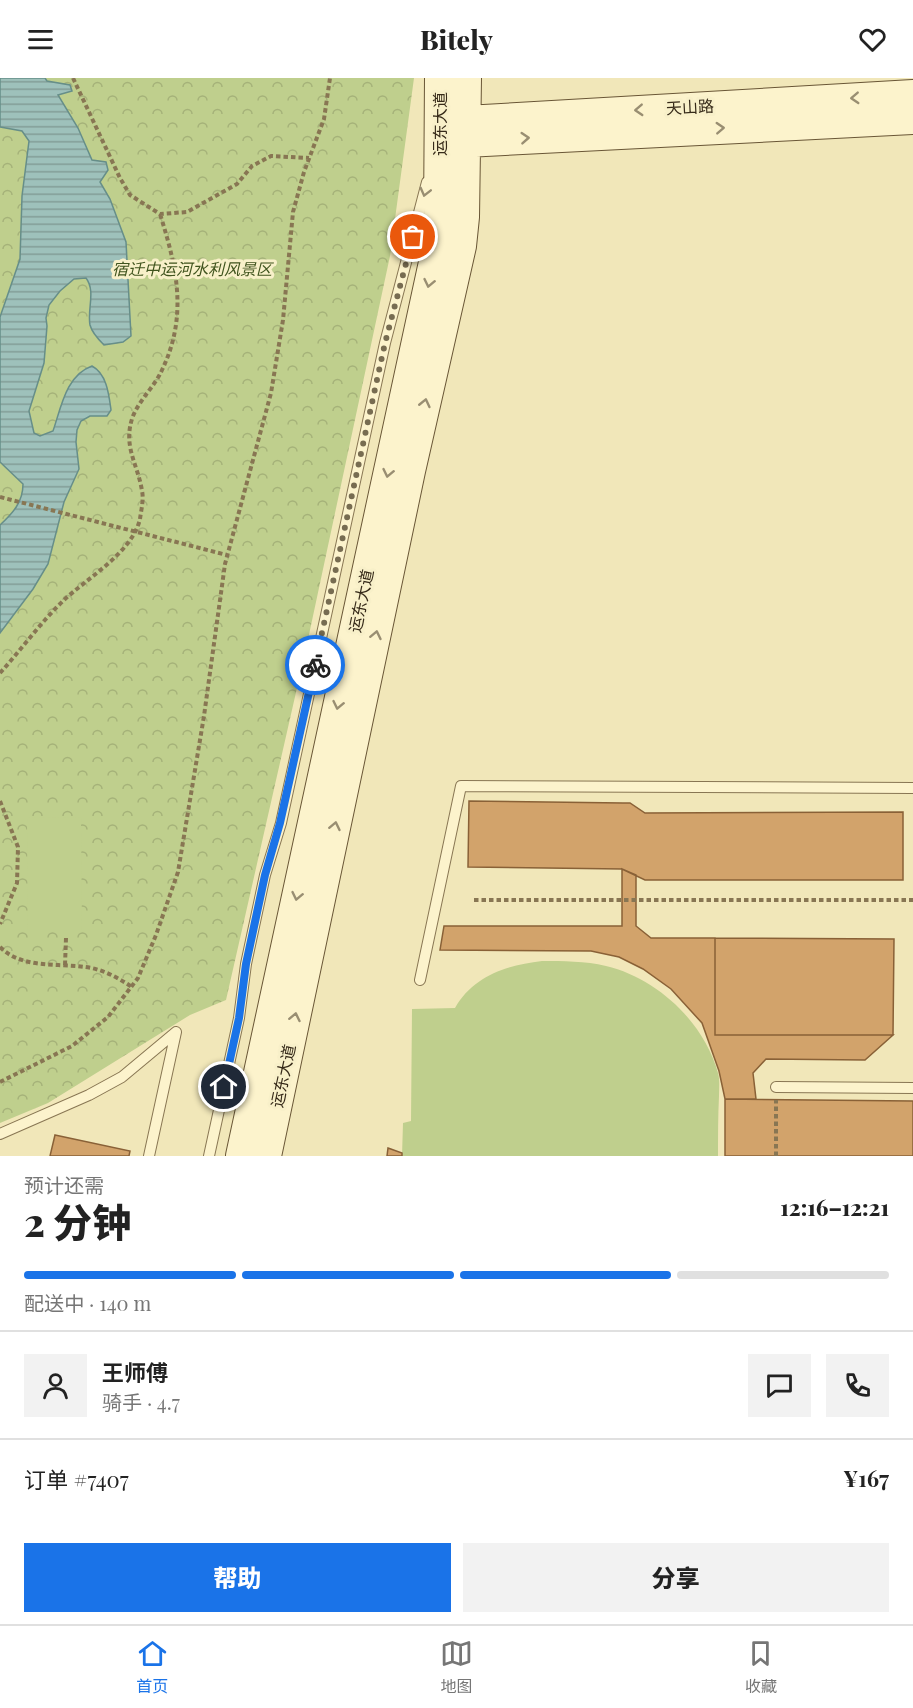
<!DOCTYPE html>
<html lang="zh">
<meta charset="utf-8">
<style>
body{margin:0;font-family:"Playfair Display","Noto Sans SC",serif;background:#f2f2f2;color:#222;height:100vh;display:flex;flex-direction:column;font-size:22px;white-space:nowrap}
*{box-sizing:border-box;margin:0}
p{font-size:20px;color:#767676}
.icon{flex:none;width:33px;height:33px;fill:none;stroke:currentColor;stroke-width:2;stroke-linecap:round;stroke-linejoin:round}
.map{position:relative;height:1078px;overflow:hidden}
.details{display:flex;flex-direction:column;background:#fff;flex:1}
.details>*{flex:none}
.pin{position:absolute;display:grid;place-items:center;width:51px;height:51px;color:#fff;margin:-26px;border:3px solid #fff;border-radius:50%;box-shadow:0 2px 6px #0007}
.courier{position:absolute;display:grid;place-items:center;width:60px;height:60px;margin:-30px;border:4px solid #1a73e8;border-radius:50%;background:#fff;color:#222;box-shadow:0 2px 8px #0007}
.overview em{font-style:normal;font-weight:800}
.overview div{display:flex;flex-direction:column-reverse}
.overview{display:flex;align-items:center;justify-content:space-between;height:102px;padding:0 24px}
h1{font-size:39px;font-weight:800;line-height:45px}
.bar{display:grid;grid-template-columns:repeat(4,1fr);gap:9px 6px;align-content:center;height:72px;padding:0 24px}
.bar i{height:8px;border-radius:4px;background:#e0e0e0}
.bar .current{background:#1a73e8}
.bar p{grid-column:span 4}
.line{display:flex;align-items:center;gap:15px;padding:0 24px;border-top:2px solid #e0e0e0}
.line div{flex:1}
.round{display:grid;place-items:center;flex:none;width:63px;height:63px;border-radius:0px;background:#f2f2f2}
.primary-button{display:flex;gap:12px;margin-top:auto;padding:12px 24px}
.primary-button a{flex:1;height:69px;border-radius:0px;background:#1a73e8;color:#fff;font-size:24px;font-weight:800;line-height:69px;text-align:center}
.primary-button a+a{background:#f2f2f2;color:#222}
header{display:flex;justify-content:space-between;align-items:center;height:78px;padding:0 24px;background:#fff;font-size:27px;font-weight:800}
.tabs{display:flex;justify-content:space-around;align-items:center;height:84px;border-top:2px solid #e0e0e0;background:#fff;font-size:16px;color:#767676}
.tabs a{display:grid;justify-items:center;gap:3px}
.tabs .current{color:#1a73e8}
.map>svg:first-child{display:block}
.park{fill:url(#park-crowns)}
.pitch{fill:#bfcf8d}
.water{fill:url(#water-rules);stroke:#668e89;stroke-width:1.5}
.building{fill:#d2a36b;stroke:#896137;stroke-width:1.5}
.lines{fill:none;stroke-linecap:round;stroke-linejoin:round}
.lane-casing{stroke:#887653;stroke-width:12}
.secondary-casing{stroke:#695636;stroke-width:32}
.path{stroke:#887653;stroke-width:4;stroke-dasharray:4.5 3;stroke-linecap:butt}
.lane{stroke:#fcf3cc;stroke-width:10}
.secondary{stroke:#fcf3cc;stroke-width:30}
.oneway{stroke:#998e72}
.done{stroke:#776c51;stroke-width:6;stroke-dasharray:0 10.8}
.route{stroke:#1a73e8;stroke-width:8}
.labels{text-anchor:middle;stroke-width:6;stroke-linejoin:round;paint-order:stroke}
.street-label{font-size:16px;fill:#362a19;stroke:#f8f0c9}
.park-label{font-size:16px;font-style:italic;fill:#40541e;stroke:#f8f0c9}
</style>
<header><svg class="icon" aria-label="menu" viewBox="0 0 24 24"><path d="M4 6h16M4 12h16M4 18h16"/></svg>Bitely<svg class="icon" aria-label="heart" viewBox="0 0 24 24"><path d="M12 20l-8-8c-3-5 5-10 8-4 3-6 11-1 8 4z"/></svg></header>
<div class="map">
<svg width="913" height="1078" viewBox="0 0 913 1078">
<defs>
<pattern id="park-crowns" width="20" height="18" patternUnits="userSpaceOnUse" patternTransform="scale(1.5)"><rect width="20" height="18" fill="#bfcf8d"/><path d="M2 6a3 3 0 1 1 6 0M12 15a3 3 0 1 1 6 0" fill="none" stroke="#a5b279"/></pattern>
<pattern id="water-rules" width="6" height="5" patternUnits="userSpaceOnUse" patternTransform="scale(1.5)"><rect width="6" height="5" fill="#9ec1bb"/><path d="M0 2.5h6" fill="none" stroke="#829d97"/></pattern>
</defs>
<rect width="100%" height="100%" fill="#f1e7b9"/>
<path class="park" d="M0,0H414L390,178L307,566L226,922L190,937L48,1025L0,1045Z"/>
<path class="pitch" d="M81,739L82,853H28L27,740Z
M542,883C563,883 585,883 606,888C657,900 704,944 718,995C720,1002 719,1011 719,1018C718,1038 718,1058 718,1078H402L403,1045L411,1043L412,931L455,930C473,898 507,887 542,883Z"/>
<path class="water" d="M0,0H45L47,3L70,7L72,13L58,17L78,50L92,82L106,84L108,92L100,104L110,121L126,164L131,258L123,264L104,267C99,262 92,255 90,247C87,232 96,213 86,200L74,201L60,213L49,227L46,240L47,248L44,285L29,333L34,355L40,358L53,353C61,330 66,297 92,288C107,296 109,317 111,332L107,338H90L81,343L77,352L76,364L79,391L64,424L48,486L33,511L0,555V447C13,435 23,424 23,406L0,384V239L20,181L22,118L29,63L22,53L0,49Z"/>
<path class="building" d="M469,723L623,725H630L645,735L903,734V802H645L622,791L468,789Z
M622,791L636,797V848L651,860H715V957H893L865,982L766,981L753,995L756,1021H725L719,993L702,945L671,911L643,891L619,879L591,873L440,872L444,848H622Z
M715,860L894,861L893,957H715Z
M725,1021L913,1023V1078H725Z
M55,1057L130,1073L129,1078H50Z
M388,1070L402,1075V1078H387Z"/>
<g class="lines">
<g class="lane-casing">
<path id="lane" d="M420,902L461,708L913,710
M776,1009L913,1010
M0,1056L89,1017L122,999L176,954L149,1078
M209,1078L239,940L246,886L265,797L281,745L385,265L427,104"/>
</g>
<g class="secondary-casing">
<path id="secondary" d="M466,43L913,17
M466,64L913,41
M241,1078L436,175L439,142L440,0
M266,1078L410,393L461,168L464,139L466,0"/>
</g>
<path class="path" d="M73,0L120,100L130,117L160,136L187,134L237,106L252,88L271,78L309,80
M0,419L227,477
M0,595C21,572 40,545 63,523C87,500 132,475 140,441C141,433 144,421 142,413C138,386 122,368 133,338C140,321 155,308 162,292C188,238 177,190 160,136
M0,723L18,769L17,805L0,846
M474,822H913
M0,869C22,891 56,885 85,889C102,891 117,899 132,909
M65,887L66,860
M0,1004L72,968L108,939L138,900L156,857L178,794L204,638L225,486L271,315L283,242L293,134L304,94L324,41L330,0
M776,1078V1022"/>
<use href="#lane" class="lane"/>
<use href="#secondary" class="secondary"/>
</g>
<defs><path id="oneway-chevron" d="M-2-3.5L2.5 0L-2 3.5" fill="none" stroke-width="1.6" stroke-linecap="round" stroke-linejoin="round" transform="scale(1.5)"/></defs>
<g class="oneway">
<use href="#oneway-chevron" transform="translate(855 20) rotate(177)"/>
<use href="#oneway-chevron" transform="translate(639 32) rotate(177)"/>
<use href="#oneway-chevron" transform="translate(720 50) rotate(-3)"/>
<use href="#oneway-chevron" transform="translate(525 60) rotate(-4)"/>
<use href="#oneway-chevron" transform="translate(425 114) rotate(104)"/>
<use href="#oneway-chevron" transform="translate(429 205) rotate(102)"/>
<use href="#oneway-chevron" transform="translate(425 325) rotate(-77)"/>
<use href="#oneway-chevron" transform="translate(388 395) rotate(102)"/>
<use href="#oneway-chevron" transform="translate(376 557) rotate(-78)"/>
<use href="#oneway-chevron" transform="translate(338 627) rotate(102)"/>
<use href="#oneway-chevron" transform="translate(335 748) rotate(-78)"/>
<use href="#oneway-chevron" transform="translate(297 818) rotate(102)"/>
<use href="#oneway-chevron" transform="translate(295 939) rotate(-78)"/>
</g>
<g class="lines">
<path class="done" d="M315,587L385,265L413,159"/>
<path class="route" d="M224,1009L239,940L246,886L265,797L280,745L315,587"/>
</g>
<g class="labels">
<g class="street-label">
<text transform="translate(690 29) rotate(-3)" y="6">天山路</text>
<text transform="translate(440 46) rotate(-90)" y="6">运东大道</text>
<text transform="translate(361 523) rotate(-78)" y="6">运东大道</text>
<text transform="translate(283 998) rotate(-78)" y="6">运东大道</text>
</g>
<g class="park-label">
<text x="192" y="197">宿迁中运河水利风景区</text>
</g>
</g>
</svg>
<div class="pin" style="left:413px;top:159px;background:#ea580c"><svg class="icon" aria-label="bag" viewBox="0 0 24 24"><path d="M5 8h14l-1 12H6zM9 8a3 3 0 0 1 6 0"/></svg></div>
<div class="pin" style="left:224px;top:1009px;background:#1f2937"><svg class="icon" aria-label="home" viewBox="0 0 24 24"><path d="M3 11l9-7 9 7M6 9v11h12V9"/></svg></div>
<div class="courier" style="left:315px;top:587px"><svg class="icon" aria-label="bike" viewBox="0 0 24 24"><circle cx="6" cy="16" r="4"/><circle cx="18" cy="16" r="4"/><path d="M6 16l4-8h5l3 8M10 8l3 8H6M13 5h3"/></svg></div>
</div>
<section class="details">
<div class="overview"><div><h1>2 分钟</h1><p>预计还需</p></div><em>12:16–12:21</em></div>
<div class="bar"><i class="current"></i><i class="current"></i><i class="current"></i><i></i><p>配送中 · 140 m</p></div>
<div class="line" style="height:108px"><a class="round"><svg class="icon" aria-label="person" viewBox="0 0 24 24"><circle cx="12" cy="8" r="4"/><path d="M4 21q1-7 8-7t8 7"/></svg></a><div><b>王师傅</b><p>骑手 · 4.7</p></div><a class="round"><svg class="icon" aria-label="chat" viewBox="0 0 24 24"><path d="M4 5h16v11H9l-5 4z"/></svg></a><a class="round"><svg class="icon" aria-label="phone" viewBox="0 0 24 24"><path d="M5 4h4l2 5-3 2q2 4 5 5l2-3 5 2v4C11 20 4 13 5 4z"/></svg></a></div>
<div class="line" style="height:78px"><div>订单 #7407</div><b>¥167</b></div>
<div class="primary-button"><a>帮助</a><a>分享</a></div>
</section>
<nav class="tabs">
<a class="current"><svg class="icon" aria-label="home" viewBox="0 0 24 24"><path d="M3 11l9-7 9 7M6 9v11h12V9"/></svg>首页</a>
<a><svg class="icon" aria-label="map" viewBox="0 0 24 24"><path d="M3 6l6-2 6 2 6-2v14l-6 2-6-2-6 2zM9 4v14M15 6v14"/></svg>地图</a>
<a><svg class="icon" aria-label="saved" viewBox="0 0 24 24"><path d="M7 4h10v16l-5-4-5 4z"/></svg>收藏</a>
</nav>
